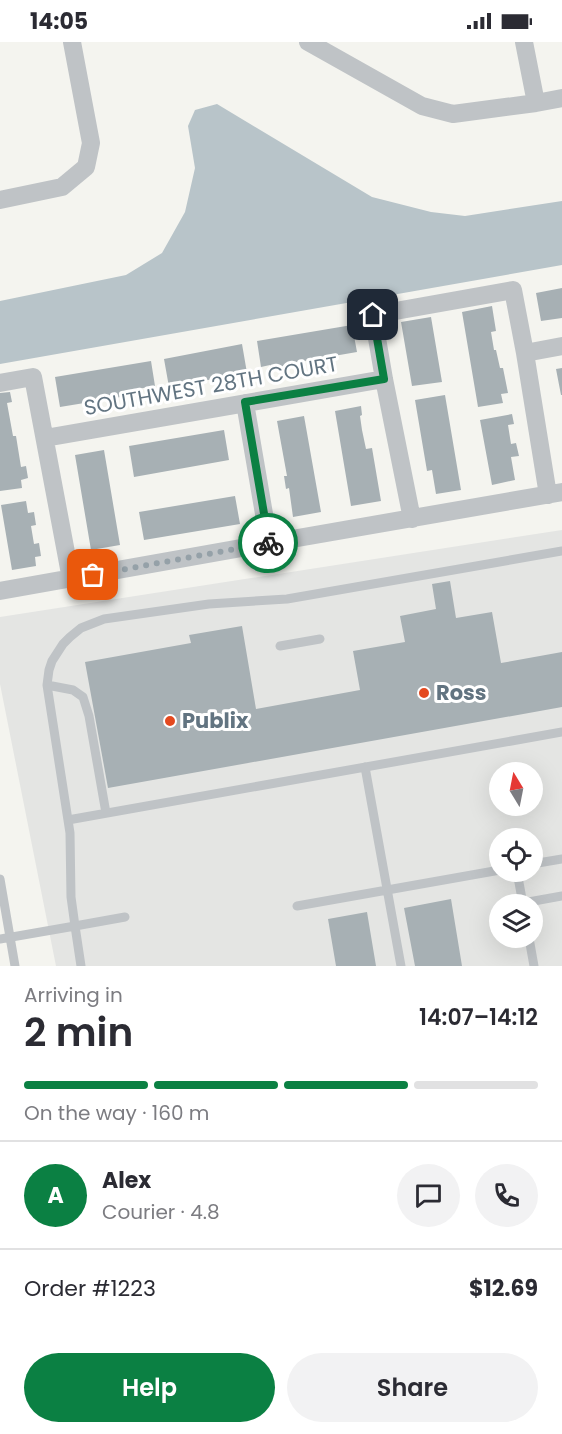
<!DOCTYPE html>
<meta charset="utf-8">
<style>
body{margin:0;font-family:Poppins,sans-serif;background:#f2f2f3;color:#2b2b33;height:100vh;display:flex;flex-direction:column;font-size:22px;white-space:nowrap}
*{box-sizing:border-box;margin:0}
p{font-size:20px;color:#7c7c81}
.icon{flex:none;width:33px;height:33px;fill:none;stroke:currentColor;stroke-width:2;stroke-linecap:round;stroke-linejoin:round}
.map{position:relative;height:924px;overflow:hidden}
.panel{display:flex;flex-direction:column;background:#fff;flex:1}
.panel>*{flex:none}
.needle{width:39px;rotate:350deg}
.controls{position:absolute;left:489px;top:720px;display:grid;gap:12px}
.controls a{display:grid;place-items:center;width:54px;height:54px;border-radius:50%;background:#fff;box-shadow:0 6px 24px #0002;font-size:30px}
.pin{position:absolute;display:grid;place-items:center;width:51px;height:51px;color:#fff;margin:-26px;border-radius:12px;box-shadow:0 3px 9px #0006}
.courier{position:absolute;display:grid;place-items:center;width:60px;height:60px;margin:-30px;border:4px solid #0b8043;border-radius:50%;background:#fff;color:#222;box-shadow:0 2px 8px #0007}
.headline em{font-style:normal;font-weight:600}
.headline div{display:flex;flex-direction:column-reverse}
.headline{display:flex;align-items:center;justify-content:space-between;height:102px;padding:0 24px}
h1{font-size:39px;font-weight:600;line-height:45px}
.bar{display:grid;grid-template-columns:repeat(4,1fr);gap:9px 6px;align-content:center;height:72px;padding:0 24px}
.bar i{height:8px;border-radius:4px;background:#e1e1e2}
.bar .active{background:#0b8043}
.bar p{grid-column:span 4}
.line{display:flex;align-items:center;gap:15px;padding:0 24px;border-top:2px solid #e1e1e2}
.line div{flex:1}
.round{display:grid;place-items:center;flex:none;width:63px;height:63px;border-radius:32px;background:#f2f2f3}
.action{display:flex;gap:12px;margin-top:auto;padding:12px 24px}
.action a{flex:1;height:69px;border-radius:36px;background:#0b8043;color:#fff;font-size:24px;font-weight:600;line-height:69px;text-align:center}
.action a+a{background:#f2f2f3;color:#2b2b33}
.status{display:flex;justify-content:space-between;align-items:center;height:42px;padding:0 30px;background:#fff;direction:ltr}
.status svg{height:16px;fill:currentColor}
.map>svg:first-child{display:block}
.built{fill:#e4e5e3;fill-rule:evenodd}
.water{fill:#b8c4c9}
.building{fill:#a7b0b4}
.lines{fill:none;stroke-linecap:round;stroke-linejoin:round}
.service{stroke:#bfc3c6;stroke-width:9}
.minor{stroke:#bfc3c6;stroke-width:18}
.done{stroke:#95a1a8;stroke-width:6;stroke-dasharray:0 10.8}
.route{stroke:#0b8043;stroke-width:8}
.poi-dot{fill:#e4491f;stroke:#fff;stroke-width:2}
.labels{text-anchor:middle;stroke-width:6;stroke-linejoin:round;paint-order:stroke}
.street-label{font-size:21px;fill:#627481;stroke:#fff}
.poi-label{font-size:21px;font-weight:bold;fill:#627481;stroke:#fff;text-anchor:start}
</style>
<div class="status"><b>14:05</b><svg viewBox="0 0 49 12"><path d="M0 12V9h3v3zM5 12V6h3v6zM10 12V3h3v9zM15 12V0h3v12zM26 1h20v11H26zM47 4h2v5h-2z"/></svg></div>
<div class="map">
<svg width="562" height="924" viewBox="0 0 562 924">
<rect width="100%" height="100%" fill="#f4f4ef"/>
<path class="built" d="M562,488V924H56L0,642V575ZM500,730H532V764H500ZM500,796H532V830H500ZM500,862H532V896H500Z"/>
<path class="water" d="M217,62L372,155L431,170L465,174L562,159V223L0,322V259L126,233L162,211L185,170L195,126L188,84L195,68Z"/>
<path class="building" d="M562,246V276L541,279L536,251Z
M492,264L496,289L491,290L494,308H496L500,326H503L508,351L501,352L503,361L478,365L462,270Z
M431,275L442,340L412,344L401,280Z
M352,283L357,310L293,321L294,323L281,325L282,328L271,329L270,323L261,325L257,299Z
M242,302L247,331L169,345L164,317Z
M151,319L155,344L126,349L127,354L60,365L55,335Z
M562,326V353H561L556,327Z
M10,350L12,360L7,361L13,394H16L21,425L26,424L28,436L21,438L22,446L0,449V351Z
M445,353L461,448L436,452L432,428L427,429L415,358Z
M361,364L362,373L360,374L362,388L366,407L372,406L381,459L351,464L335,369Z
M512,372L514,382L508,383L511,402L516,401L519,414L511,415L515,438L492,443L480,378Z
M304,374L321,470L293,475L289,446L286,447L284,434H287L277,379Z
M224,388L229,418L134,435L129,404Z
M104,408L120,503L91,508L75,413Z
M235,454L240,482L144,498L139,470Z
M26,459L28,471L34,470L36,483L31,484L34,502L39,501L41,514L35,515L36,524L12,528L1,463Z
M450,539L456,576L492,570L501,621L562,610V665L108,746L85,620L191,601L189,593L242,584L256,667L360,648L353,609L405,600L400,574L436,567L432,542Z
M451,857L462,924H415L404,866Z
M367,870L376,924H336L328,877Z"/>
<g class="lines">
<path class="service" d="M280,604L320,597
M47,643L73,648L83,655L89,674L106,771
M365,725L401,924
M68,778L562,690
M532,822L562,817
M517,830L523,862
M0,837L15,924
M523,861L562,854
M297,864L500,828
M125,875L75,884L71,855L70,791L47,643L49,628L52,619L63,602L70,595L81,586L104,577L209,562L287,557L562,509
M529,896L534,924
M0,897L75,884L81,924"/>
<path class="minor" d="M308,0L422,64L453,72L536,61L562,56
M524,0L536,61
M0,158L62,145L86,125L91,101L72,0
M525,311L562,304
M0,341L33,335L71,537
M245,361L269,501
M45,396L384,337
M412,477L384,337L373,273L513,248L525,311L548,453
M0,549L269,501L562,450"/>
</g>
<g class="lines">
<path class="done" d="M93,533L268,501"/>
<path class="route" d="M268,501H269L245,360L384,337L373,273"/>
</g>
<g class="poi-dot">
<circle cx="424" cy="651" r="6"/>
<circle cx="170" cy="679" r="6"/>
</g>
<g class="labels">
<g class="street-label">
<text transform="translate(211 344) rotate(-10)" y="7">SOUTHWEST 28TH COURT</text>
</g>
<g class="poi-label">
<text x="436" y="658">Ross</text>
<text x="182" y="686">Publix</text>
</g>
</g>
</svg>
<div class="controls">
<a><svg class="needle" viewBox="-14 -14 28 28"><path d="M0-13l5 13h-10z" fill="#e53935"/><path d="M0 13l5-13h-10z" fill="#7c7c81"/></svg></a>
<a><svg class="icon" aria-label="locate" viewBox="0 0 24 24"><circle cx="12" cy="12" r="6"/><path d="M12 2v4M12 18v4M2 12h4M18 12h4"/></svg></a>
<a><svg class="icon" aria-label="layers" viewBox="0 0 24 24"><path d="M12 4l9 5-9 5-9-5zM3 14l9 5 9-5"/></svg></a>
</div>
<div class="pin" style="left:93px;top:533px;background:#ea580c"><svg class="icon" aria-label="bag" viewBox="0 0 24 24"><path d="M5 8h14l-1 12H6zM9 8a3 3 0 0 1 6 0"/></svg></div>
<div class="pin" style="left:373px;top:273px;background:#1f2937"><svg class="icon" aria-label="home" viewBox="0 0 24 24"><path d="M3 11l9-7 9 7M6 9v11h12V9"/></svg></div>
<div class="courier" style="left:268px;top:501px"><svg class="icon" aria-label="bike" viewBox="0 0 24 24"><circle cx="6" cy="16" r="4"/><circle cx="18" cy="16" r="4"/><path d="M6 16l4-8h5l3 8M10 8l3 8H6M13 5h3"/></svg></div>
</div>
<section class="panel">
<div class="headline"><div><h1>2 min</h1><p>Arriving in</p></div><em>14:07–14:12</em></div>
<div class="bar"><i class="active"></i><i class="active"></i><i class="active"></i><i></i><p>On the way · 160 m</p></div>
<div class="line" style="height:108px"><b class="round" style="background:#0b8043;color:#fff">A</b><div><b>Alex</b><p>Courier · 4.8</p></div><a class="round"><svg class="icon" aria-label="chat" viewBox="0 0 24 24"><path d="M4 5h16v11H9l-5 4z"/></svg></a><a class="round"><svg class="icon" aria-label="phone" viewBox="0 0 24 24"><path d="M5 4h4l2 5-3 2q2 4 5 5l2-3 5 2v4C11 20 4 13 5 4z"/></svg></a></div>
<div class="line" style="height:78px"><div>Order #1223</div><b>$12.69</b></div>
<div class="action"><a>Help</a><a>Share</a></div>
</section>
